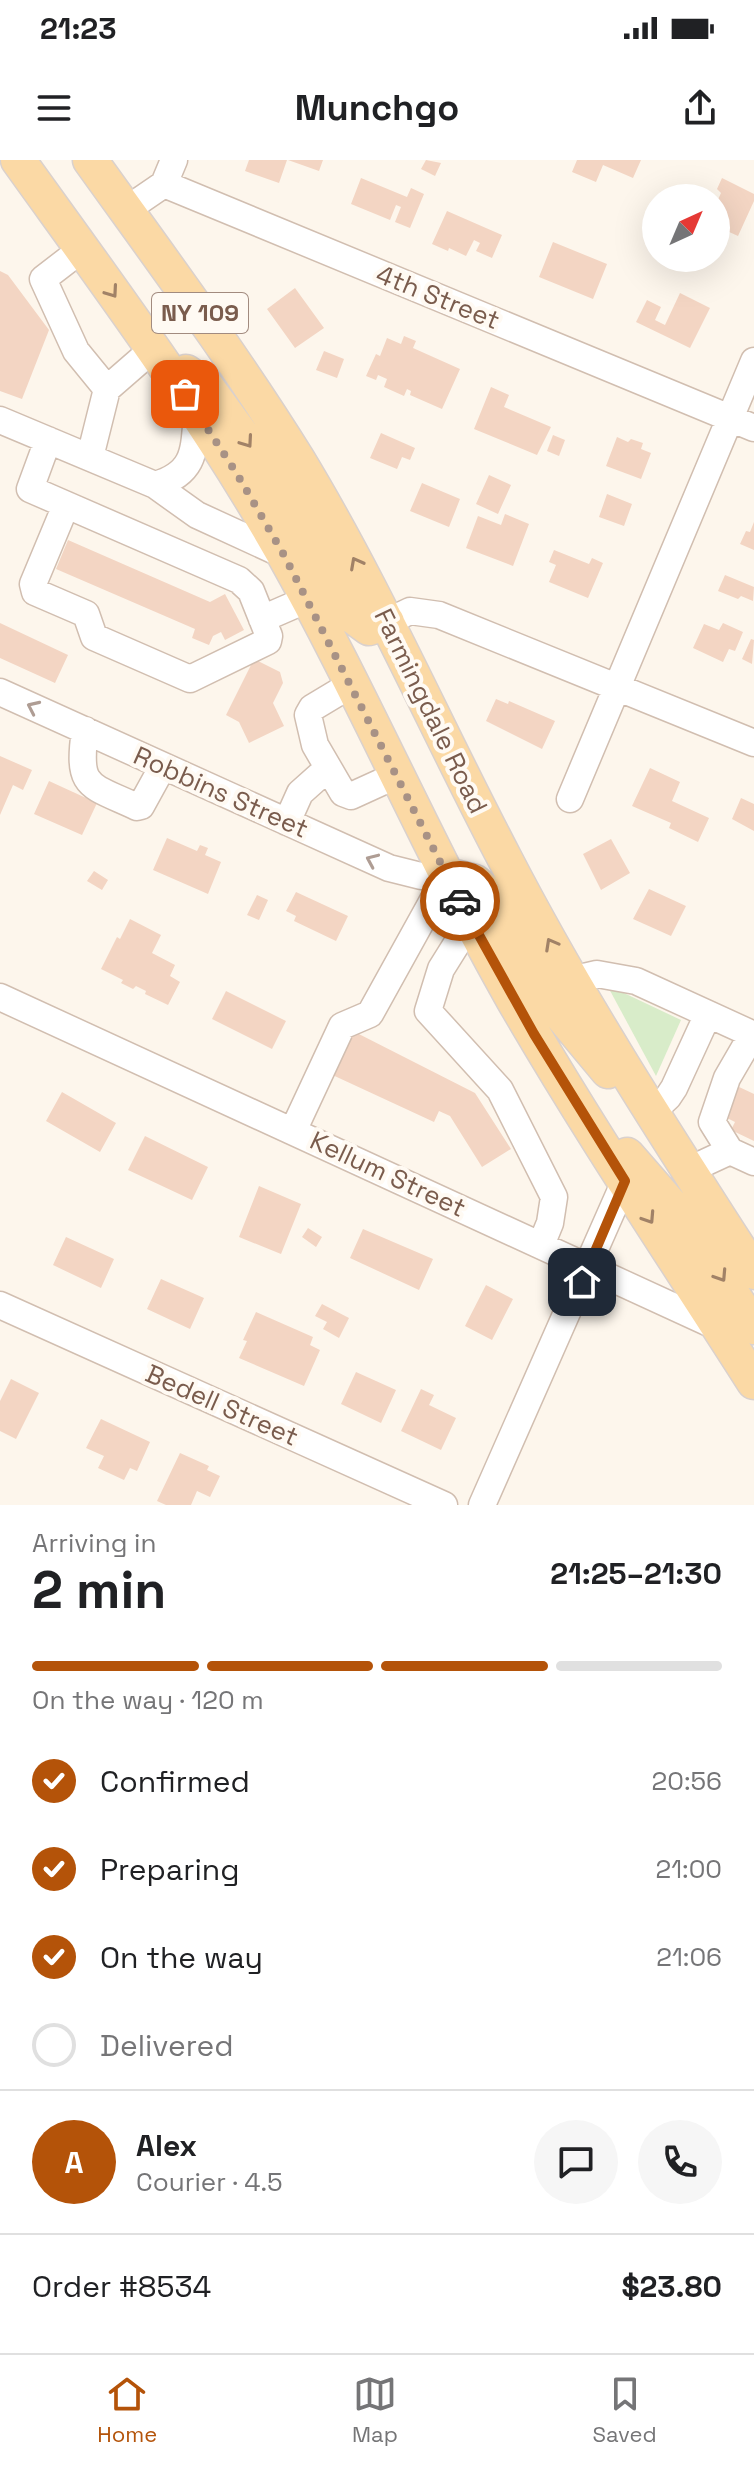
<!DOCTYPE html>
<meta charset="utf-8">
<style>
body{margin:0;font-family:"Space Grotesk",sans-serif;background:#f6f6f6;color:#202124;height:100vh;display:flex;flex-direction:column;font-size:30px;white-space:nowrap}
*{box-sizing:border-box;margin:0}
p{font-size:26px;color:#757577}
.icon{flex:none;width:44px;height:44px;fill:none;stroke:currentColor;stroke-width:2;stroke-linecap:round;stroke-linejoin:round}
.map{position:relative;height:1345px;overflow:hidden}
.drawer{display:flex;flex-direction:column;background:#fff;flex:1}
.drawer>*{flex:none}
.needle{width:52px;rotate:44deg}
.tools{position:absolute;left:642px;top:24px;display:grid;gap:16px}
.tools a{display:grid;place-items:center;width:88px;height:88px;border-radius:50%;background:#fff;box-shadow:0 8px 32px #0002;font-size:40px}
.pin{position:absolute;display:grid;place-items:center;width:68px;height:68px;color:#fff;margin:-34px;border-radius:16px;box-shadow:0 4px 12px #0006}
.courier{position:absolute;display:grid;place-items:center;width:80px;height:80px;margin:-40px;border:6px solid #b45309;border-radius:50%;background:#fff;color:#222;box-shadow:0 2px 10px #0007}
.summary em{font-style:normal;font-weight:700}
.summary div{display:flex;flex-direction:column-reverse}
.summary{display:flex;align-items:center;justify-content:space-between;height:136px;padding:0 32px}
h1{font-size:52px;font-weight:700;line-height:60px}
.bar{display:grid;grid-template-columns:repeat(4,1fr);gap:12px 8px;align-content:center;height:96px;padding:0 32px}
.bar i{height:10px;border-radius:6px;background:#e0e0e0}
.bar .active{background:#b45309}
.bar p{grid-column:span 4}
.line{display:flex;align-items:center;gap:20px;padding:0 32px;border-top:2px solid #e0e0e0}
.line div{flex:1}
.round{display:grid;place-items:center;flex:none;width:84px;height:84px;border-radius:42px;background:#f6f6f6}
ol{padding:0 32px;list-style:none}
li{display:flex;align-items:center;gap:24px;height:88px}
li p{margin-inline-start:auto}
li .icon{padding:8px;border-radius:50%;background:#b45309;color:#fff;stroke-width:4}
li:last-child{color:#757577}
li i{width:44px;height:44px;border:4px solid #e0e0e0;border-radius:50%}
.status{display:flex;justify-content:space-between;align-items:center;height:56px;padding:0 40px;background:#fff;direction:ltr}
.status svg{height:22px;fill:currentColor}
header{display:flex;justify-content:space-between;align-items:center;height:104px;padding:0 32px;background:#fff;font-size:36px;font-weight:700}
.tabs{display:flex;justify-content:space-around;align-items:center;height:112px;border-top:2px solid #e0e0e0;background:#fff;font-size:22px;color:#757577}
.tabs a{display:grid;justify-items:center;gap:4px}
.tabs .active{color:#b45309}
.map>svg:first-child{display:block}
.green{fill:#d8ecc9}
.building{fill:#f3d5c3}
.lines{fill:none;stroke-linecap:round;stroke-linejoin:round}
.minor-casing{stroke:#d1beb0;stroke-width:29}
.major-casing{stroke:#dad1cd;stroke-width:37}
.minor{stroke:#fff;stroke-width:26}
.major{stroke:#fbd9a5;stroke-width:34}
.oneway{stroke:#a18267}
.oneway2{stroke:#af9d94}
.done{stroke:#a89285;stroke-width:8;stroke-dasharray:0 14.4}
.route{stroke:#b45309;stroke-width:10}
.labels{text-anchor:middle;stroke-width:8;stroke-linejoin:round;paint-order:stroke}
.shield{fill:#fffaf3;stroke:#a28b7f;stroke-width:2}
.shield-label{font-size:24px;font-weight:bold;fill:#7a5c4d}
.street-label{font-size:26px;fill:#7a5c4d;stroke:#fffaf3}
</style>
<div class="status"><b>21:23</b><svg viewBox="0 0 49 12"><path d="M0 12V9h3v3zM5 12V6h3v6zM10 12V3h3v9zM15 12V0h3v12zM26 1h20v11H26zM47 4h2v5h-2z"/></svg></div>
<header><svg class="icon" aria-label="menu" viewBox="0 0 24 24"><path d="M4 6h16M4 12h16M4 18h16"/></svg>Munchgo<svg class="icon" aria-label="share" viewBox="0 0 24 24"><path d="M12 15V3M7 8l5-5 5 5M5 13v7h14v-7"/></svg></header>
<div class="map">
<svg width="754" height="1345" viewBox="0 0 754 1345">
<rect width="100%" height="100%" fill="#fdf6ec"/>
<path class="green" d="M607,825L681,860L656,916Z"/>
<path class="building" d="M249,0H287L279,23L245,11Z
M288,0H323L319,11Z
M426,0L441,3L435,16L421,9Z
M577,0H641L633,18L603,5L596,22L572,12Z
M361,18L407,37L411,28L424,34L410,68L395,62L401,47L396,45L390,60L351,44Z
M722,18L754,34V41L738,76L716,66V44L721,33L717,29Z
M447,51L502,75L492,98L476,91L480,83L474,80L466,96L449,88L448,91L432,84Z
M553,82L607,104L593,139L539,117Z
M0,111L8,115L49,170L22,239L0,231Z
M295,128L324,168L295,188L267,149Z
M680,133L710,148L690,188L636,162L647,140L661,147L655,160L665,165Z
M404,176L416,181L413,188L460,209L442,249L410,235L411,231L407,229L404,236L384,227L387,219L378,215L376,220L366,216L376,194L380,196L387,178L401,184Z
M324,191L344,199L337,218L316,210Z
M491,227L509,235L504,247L551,267L537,295L474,269Z
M381,273L415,288L410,300L402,297L397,309L370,298Z
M553,275L565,280L559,296L547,291Z
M617,277L628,282L631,279L643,283L641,289L651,293L641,319L606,306Z
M489,315L511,325L498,354L476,344Z
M422,323L460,339L449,367L410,351Z
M607,334L632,344L624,366L599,357Z
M505,354L529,364L513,406L466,388L478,356L501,365Z
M754,362V390L740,384L746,371L750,372Z
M68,380L210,442L225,434L244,470L225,480L221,472L213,476L209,485L192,478L195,469L56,409Z
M554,390L589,404L592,398L603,403L588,438L549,422L556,405L549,402Z
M725,415L754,427L753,441L741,436L738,439L718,431Z
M0,463L68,495L55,523L0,498Z
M723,463L743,472L735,491L729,489L723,502L693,488L704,464L719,470Z
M751,479L754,480L752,504L742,499Z
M254,499L280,512L283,523L273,543L284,566L249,583L239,562L226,555Z
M496,539L508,544L509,541L555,561L542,589L486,561Z
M0,596L32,610L23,630L13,625L0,655Z
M650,608L680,622L672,641L709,658L698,682L669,668L671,663L632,646Z
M49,621L97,643L82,675L34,654Z
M741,638L754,644V671L732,659Z
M167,678L197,691L200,685L208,688L205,695L221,702L208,734L153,710Z
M611,679L630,713L601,730L583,694Z
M94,711L108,720L102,730L87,721Z
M649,729L686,746L671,776L633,759Z
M296,732L348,756L336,781L294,761L296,756L286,751Z
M257,735L268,740L259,760L247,755Z
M130,759L161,775L152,793L175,805L170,816L180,822L168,845L145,834L146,831L136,826L133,829L121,823L123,820L101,809L117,777L120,779Z
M226,831L286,861L272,889L212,859Z
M347,868L475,933L511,989L482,1007L450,956L439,951L434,962L326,912Z
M737,926L754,934V981L731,970L735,962L723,956Z
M62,932L116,963L100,992L46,961Z
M145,976L208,1007L192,1040L128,1010Z
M259,1026L301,1044L281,1094L239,1077Z
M308,1068L322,1077L316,1087L302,1077Z
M363,1069L433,1099L419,1130L350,1098Z
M66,1077L114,1099L101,1128L53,1105Z
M161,1119L204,1138L190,1169L147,1149Z
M486,1125L513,1139L492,1180L465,1166Z
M322,1144L349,1158L339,1178L323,1169L327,1162L315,1156Z
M256,1152L313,1177L310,1185L320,1190L304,1226L239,1198L247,1181L243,1180Z
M356,1212L396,1230L381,1263L341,1244Z
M11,1219L39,1233L16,1279L0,1271V1241Z
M421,1229L434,1235L429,1245L456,1258L441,1290L401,1271Z
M101,1259L150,1282L137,1311L130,1308L124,1320L98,1308L104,1296L86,1288Z
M180,1293L209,1306L207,1310L220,1316L210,1337L197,1331L191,1345H166L157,1341Z"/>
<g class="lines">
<g class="minor-casing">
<path id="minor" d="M164,24L754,268
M164,24L174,0
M126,50L164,24
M82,89L43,119L76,191L107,229L153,189
M0,260L155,325L197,355L284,395
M48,280L30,329L239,420L251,431L269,476L268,481L190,519L94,477L86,454L35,432L33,424L66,345
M90,297L107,229
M155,325C196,313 194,290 197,253
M262,459L308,439
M387,462L410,451L439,455L754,583
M352,524L312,548L308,555L315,585L343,633L351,636L397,615
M0,532L389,708L421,716L447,715
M85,570C77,629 88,624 137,647L141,646L163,606
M570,639L754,201
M287,662L300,633L328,608
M471,761L441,809L428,851L500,930L554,1037L550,1063L541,1085
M571,820L597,814L636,821L754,875
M0,837L720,1168
M752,875L727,918L712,962L730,991L754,1002
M652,952L668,937L674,928L708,854
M293,971L342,866L370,854L447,715
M689,1010L730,991
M0,1145L444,1345
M482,1345L625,1021"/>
</g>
<g class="major-casing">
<path id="major" d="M18,0C110,128 205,255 283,393C365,539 430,693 513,839C588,969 673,1095 754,1222
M90,0C161,99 234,197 298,300C376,429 435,566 505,699C579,842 667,977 754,1112
M186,212L206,226L265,307L354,457L369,468L387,462
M447,715L475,722L491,737L548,839L608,911
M627,995L682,1058L754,1167"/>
</g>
<use href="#minor" class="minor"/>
<use href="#major" class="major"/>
</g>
<defs><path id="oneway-chevron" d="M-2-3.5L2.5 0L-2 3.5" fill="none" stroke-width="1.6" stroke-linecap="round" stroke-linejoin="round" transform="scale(2)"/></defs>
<g class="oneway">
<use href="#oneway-chevron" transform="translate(112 132) rotate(55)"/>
<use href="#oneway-chevron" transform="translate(247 282) rotate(55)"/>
<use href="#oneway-chevron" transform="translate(356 403) rotate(-118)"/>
<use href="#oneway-chevron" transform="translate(551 784) rotate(-119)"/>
<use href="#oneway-chevron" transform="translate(649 1058) rotate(57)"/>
<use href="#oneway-chevron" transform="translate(721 1116) rotate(57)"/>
</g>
<g class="oneway2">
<use href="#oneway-chevron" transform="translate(33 547) rotate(-155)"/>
<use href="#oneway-chevron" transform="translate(372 700) rotate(-156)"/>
</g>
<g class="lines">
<path class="done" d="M185,234L237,314L284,395L460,741"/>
<path class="route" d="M460,741L534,874L625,1021L582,1122"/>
</g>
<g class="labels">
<rect class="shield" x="152" y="133" width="96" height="40" rx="6"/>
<g class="shield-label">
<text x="200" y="161">NY 109</text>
</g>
<g class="street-label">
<text transform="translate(438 137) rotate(22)" y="9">4th Street</text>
<text transform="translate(431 551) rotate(64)" y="9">Farmingdale Road</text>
<text transform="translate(221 632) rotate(24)" y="9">Robbins Street</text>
<text transform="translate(388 1014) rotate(25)" y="9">Kellum Street</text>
<text transform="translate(222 1245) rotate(24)" y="9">Bedell Street</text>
</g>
</g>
</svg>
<div class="tools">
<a><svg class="needle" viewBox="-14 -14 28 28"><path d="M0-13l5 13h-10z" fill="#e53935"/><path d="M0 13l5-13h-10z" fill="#757577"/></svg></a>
</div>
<div class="pin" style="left:185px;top:234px;background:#ea580c"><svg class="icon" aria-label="bag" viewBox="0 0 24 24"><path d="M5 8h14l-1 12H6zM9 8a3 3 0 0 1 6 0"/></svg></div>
<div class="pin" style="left:582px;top:1122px;background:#1f2937"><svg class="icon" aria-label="home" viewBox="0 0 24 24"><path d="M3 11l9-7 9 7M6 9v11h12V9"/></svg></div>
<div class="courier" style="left:460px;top:741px"><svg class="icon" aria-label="car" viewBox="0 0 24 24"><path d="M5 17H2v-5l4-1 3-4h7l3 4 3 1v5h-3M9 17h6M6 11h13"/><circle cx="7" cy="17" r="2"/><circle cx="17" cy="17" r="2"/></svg></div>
</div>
<section class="drawer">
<div class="summary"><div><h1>2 min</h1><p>Arriving in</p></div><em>21:25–21:30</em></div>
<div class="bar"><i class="active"></i><i class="active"></i><i class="active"></i><i></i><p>On the way · 120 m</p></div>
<ol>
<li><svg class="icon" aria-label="check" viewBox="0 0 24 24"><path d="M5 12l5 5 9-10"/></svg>Confirmed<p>20:56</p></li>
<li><svg class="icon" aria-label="check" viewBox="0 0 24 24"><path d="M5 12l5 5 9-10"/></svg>Preparing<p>21:00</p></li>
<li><svg class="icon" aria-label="check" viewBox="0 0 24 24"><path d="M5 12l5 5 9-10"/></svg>On the way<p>21:06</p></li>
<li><i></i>Delivered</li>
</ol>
<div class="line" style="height:144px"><b class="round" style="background:#b45309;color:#fff">A</b><div><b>Alex</b><p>Courier · 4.5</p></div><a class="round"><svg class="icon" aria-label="chat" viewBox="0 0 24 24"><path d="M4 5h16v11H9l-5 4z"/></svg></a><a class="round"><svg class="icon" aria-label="phone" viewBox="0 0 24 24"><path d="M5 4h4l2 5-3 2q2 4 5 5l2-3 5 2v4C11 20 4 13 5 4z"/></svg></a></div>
<div class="line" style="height:104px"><div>Order #8534</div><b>$23.80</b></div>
</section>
<nav class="tabs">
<a class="active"><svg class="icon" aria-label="home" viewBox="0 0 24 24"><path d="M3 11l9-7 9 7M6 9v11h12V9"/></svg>Home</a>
<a><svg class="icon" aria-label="map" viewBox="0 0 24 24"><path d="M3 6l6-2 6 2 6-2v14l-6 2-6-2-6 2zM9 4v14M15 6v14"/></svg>Map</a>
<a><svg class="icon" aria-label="saved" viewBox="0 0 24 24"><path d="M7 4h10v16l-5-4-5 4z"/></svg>Saved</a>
</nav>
